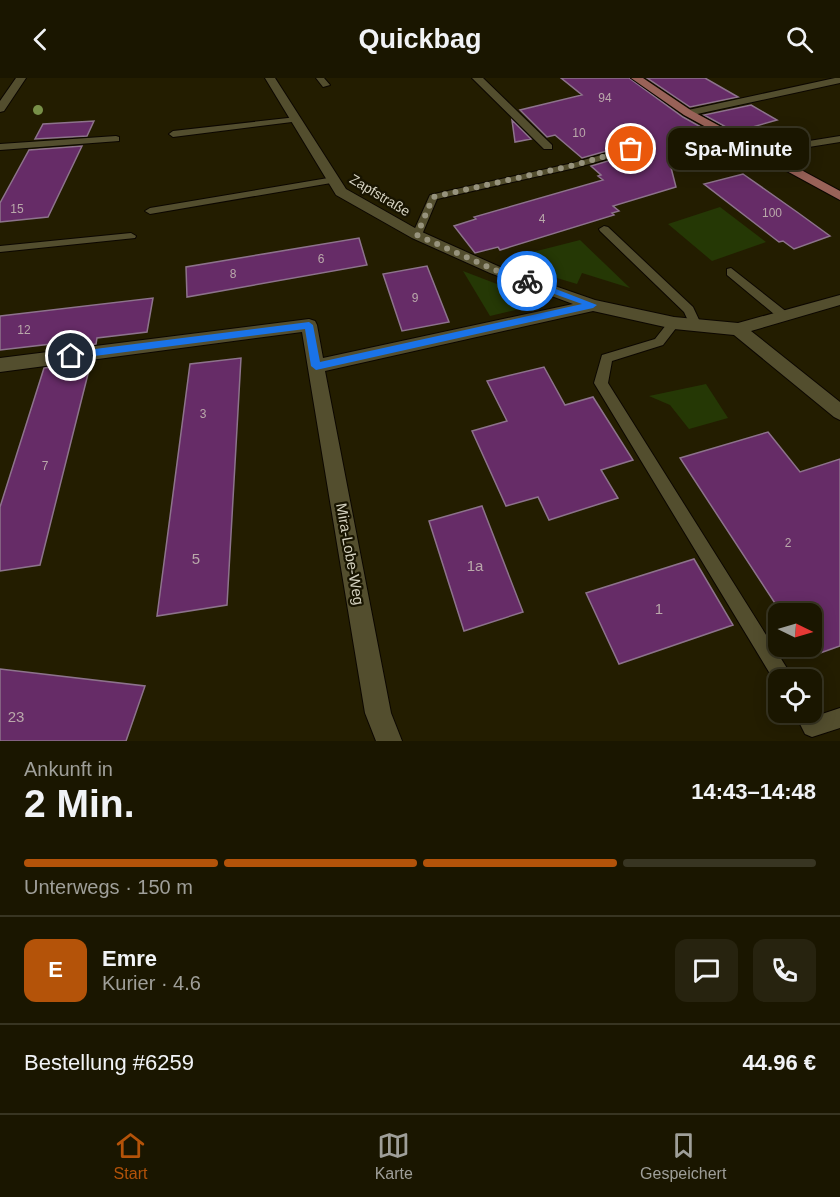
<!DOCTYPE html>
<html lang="de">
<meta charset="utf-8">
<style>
body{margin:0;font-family:Helvetica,sans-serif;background:#27230f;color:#f1f3f6;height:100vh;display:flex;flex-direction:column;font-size:22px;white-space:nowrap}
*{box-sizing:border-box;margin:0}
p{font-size:20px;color:#9f9f99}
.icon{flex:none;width:33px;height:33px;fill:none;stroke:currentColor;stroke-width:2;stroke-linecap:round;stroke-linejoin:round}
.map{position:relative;height:663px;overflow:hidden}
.panel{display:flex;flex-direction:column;background:#1a1600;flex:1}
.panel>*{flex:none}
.needle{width:39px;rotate:95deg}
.tools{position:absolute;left:768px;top:525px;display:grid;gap:12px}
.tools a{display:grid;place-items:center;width:54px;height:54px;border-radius:12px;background:#1a1600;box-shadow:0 3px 15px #0003,0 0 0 2px #383522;font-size:30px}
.pin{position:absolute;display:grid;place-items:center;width:51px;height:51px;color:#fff;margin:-26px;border:3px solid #fff;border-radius:50%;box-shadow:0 2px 6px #0007}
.courier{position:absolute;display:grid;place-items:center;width:60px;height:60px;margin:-30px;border:4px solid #1a73e8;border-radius:50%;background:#fff;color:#222;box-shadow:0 2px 8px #0007}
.bubble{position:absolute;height:42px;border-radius:12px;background:#1a1600;box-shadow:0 3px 15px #0003,0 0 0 2px #383522;font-size:20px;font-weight:700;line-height:42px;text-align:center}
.headline em{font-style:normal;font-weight:700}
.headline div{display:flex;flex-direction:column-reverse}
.headline{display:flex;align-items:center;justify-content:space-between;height:102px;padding:0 24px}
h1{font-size:39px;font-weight:700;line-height:45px}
.bar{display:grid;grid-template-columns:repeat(4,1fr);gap:9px 6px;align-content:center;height:72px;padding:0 24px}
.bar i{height:8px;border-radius:4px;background:#383522}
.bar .active{background:#b45309}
.bar p{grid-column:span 4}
.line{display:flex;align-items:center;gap:15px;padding:0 24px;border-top:2px solid #383522}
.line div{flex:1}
.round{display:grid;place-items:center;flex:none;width:63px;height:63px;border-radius:12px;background:#27230f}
header{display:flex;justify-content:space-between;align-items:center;height:78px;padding:0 24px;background:#1a1600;font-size:27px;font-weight:700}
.tabs{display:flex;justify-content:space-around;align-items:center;height:84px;border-top:2px solid #383522;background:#1a1600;font-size:16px;color:#9f9f99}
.tabs a{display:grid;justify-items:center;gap:3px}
.tabs .active{color:#b45309}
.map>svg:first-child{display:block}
.green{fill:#253805}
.building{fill:#662c67;stroke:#8d738c;stroke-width:1.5}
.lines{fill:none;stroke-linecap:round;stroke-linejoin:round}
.lane-casing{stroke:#0c0700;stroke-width:2}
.street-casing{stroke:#0c0700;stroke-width:2}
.primary-casing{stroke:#0c0700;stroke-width:2}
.lane{fill:#534e2e;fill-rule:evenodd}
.street{fill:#534e2e;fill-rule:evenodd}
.primary{fill:#996258;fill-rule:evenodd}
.tree{fill:#789048}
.route{fill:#1a73e8}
.done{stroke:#97937d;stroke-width:6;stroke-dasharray:0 10.8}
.labels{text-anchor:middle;stroke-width:4.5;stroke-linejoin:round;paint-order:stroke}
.number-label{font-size:12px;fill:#b9a8aa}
.far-street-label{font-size:14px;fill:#d5d2c0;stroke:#181400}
.street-label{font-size:15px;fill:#d5d2c0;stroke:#181400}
.near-number-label{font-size:15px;fill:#b9a8aa}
</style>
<header><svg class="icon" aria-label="back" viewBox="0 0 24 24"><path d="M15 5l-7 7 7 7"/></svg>Quickbag<svg class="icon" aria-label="search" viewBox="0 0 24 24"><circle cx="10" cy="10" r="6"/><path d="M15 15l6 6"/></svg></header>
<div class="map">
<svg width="840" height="663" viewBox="0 0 840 663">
<rect width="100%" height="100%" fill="#231d00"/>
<path class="green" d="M720,129L766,164L712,183L668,146Z
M580,162L630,210L582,195L577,206L506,185L533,174Z
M463,193L546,225L490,238Z
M706,306L728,340L689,351L670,327L649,318Z"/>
<path class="building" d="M561,0H629L683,39L719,59L667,74L676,109L613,128L619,133L612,135L614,137L500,172L498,169L475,175L454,148L476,141L474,139L603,102L598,98L601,97L591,88L655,69V63L649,61L582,80L555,57L547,59L520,32L582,17Z
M647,0H705L738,19L690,29Z
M751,27L777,42L735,54L704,37Z
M512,42L531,61L515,64Z
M94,43L87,58L35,61L43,46Z
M82,68L48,139L0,144V125L29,72Z
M743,96L797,134L830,158L794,171L783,163L779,164L704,106Z
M359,160L367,187L187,219L186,189Z
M427,188L449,244L402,253L383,196Z
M153,220L147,254L97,260L96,266L50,271L52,266L0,272V238Z
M241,280L227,527L157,538L190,286Z
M91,284L40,487L0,493V429L44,290Z
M544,289L565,327L593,319L633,382L601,392L618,420L549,442L538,419L506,428L472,353L507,343L487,303Z
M768,354L800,394L840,381V568L820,575L812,563V536H782L680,380Z
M482,428L523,534L464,553L429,443Z
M694,481L733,547L619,586L586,515Z
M0,591L145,608L126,663H0Z"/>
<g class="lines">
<g class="lane-casing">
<path id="lane" d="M316,0H324L330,7L323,9Z
M297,39H300V43L173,59L169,56L173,53Z
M116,58L119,59V63L0,72V66Z
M840,58V64L784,73L748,72L744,69L748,66L784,67Z
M650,63L653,64V68L575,90L437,121L421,159H413L412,157L430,117L573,85Z
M334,99L337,100V104L150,136L145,133L150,130Z
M604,148L608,149L693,229L701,246L699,249H691L684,234L600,153L599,151Z
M131,155L136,158L135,160L0,174V168Z
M731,190L788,235L790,238L788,241H780L727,197V191Z
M674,241L680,245L663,267L612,283L608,305L790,595L792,602H778V609L594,305L602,277L655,261L670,242Z
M812,630L816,638L840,630V650L812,659L805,656L794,634H812Z"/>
</g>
<g class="street-casing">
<path id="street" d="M16,0H26L4,33L0,34V23Z
M265,0H275L346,111L422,154L500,189L595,222L674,239L738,245L840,217V227L751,253L840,324V342L834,339L734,257L674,251L593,233L325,293L391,635L402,663H376L365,635L302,254L0,294V280L309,241L315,243L317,247L323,280L573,226L490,195L412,160L336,117Z
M472,0H483L552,67V71H544Z
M835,0H840V5L688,38L683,35L688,32Z"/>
</g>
<g class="primary-casing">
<path id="primary" d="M631,0H643L692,33L840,113V122L684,37Z"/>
</g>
<use href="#lane" class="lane"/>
<use href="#street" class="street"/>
<use href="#primary" class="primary"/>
</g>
<circle class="tree" cx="38" cy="32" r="5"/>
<path class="route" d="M524,201H530L597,227L593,230L316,292L311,288L305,251L71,281L67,278L71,274L309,244L313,247L320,284L582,226L524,205Z"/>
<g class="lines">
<path class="done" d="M527,203L495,192L417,157L433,119L575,87L631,71"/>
</g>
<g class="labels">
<g class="number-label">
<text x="605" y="24">94</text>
<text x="579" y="59">10</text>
<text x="17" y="135">15</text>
<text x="772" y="139">100</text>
<text x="542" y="145">4</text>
<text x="321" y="185">6</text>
<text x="233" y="200">8</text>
<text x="415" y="224">9</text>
<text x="24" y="256">12</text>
<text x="203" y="340">3</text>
<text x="45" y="392">7</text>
<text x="788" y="469">2</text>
</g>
<g class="far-street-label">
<text transform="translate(380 117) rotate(31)" y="5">Zapfstraße</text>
</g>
<g class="street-label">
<text transform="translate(350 476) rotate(80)" y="5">Mira-Lobe-Weg</text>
</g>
<g class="near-number-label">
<text x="196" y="486">5</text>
<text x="475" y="493">1a</text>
<text x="659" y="536">1</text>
<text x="16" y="644">23</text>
</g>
</g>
</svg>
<div class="tools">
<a><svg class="needle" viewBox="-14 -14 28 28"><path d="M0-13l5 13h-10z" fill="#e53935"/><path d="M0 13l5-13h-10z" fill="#9f9f99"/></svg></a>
<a><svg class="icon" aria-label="locate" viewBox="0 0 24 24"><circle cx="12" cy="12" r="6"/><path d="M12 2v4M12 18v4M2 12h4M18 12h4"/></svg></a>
</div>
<div class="pin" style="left:631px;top:71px;background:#ea580c"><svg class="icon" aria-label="bag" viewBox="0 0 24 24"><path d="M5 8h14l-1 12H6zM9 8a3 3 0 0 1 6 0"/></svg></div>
<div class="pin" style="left:71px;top:278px;background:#1f2937"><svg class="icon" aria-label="home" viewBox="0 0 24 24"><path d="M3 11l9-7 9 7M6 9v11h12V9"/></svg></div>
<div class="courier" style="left:527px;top:203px"><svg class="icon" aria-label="bike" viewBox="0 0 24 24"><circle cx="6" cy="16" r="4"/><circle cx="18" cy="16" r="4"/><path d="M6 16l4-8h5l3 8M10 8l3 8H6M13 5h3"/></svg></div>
<div class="bubble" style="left:668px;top:50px;width:141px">Spa-Minute</div>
</div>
<section class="panel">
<div class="headline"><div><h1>2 Min.</h1><p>Ankunft in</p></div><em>14:43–14:48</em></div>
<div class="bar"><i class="active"></i><i class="active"></i><i class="active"></i><i></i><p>Unterwegs · 150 m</p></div>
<div class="line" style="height:108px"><b class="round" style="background:#b45309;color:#fff">E</b><div><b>Emre</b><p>Kurier · 4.6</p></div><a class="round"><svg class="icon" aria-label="chat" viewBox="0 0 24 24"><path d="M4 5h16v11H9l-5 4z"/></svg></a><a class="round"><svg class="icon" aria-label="phone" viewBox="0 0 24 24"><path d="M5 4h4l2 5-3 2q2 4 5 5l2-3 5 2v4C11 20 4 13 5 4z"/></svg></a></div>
<div class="line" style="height:78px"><div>Bestellung #6259</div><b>44.96 €</b></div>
</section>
<nav class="tabs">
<a class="active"><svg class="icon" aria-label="home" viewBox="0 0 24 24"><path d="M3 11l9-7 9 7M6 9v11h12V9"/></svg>Start</a>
<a><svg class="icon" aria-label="map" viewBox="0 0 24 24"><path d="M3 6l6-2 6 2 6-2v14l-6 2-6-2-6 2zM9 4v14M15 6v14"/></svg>Karte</a>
<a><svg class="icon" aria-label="saved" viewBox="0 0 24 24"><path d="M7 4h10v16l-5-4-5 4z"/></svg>Gespeichert</a>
</nav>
